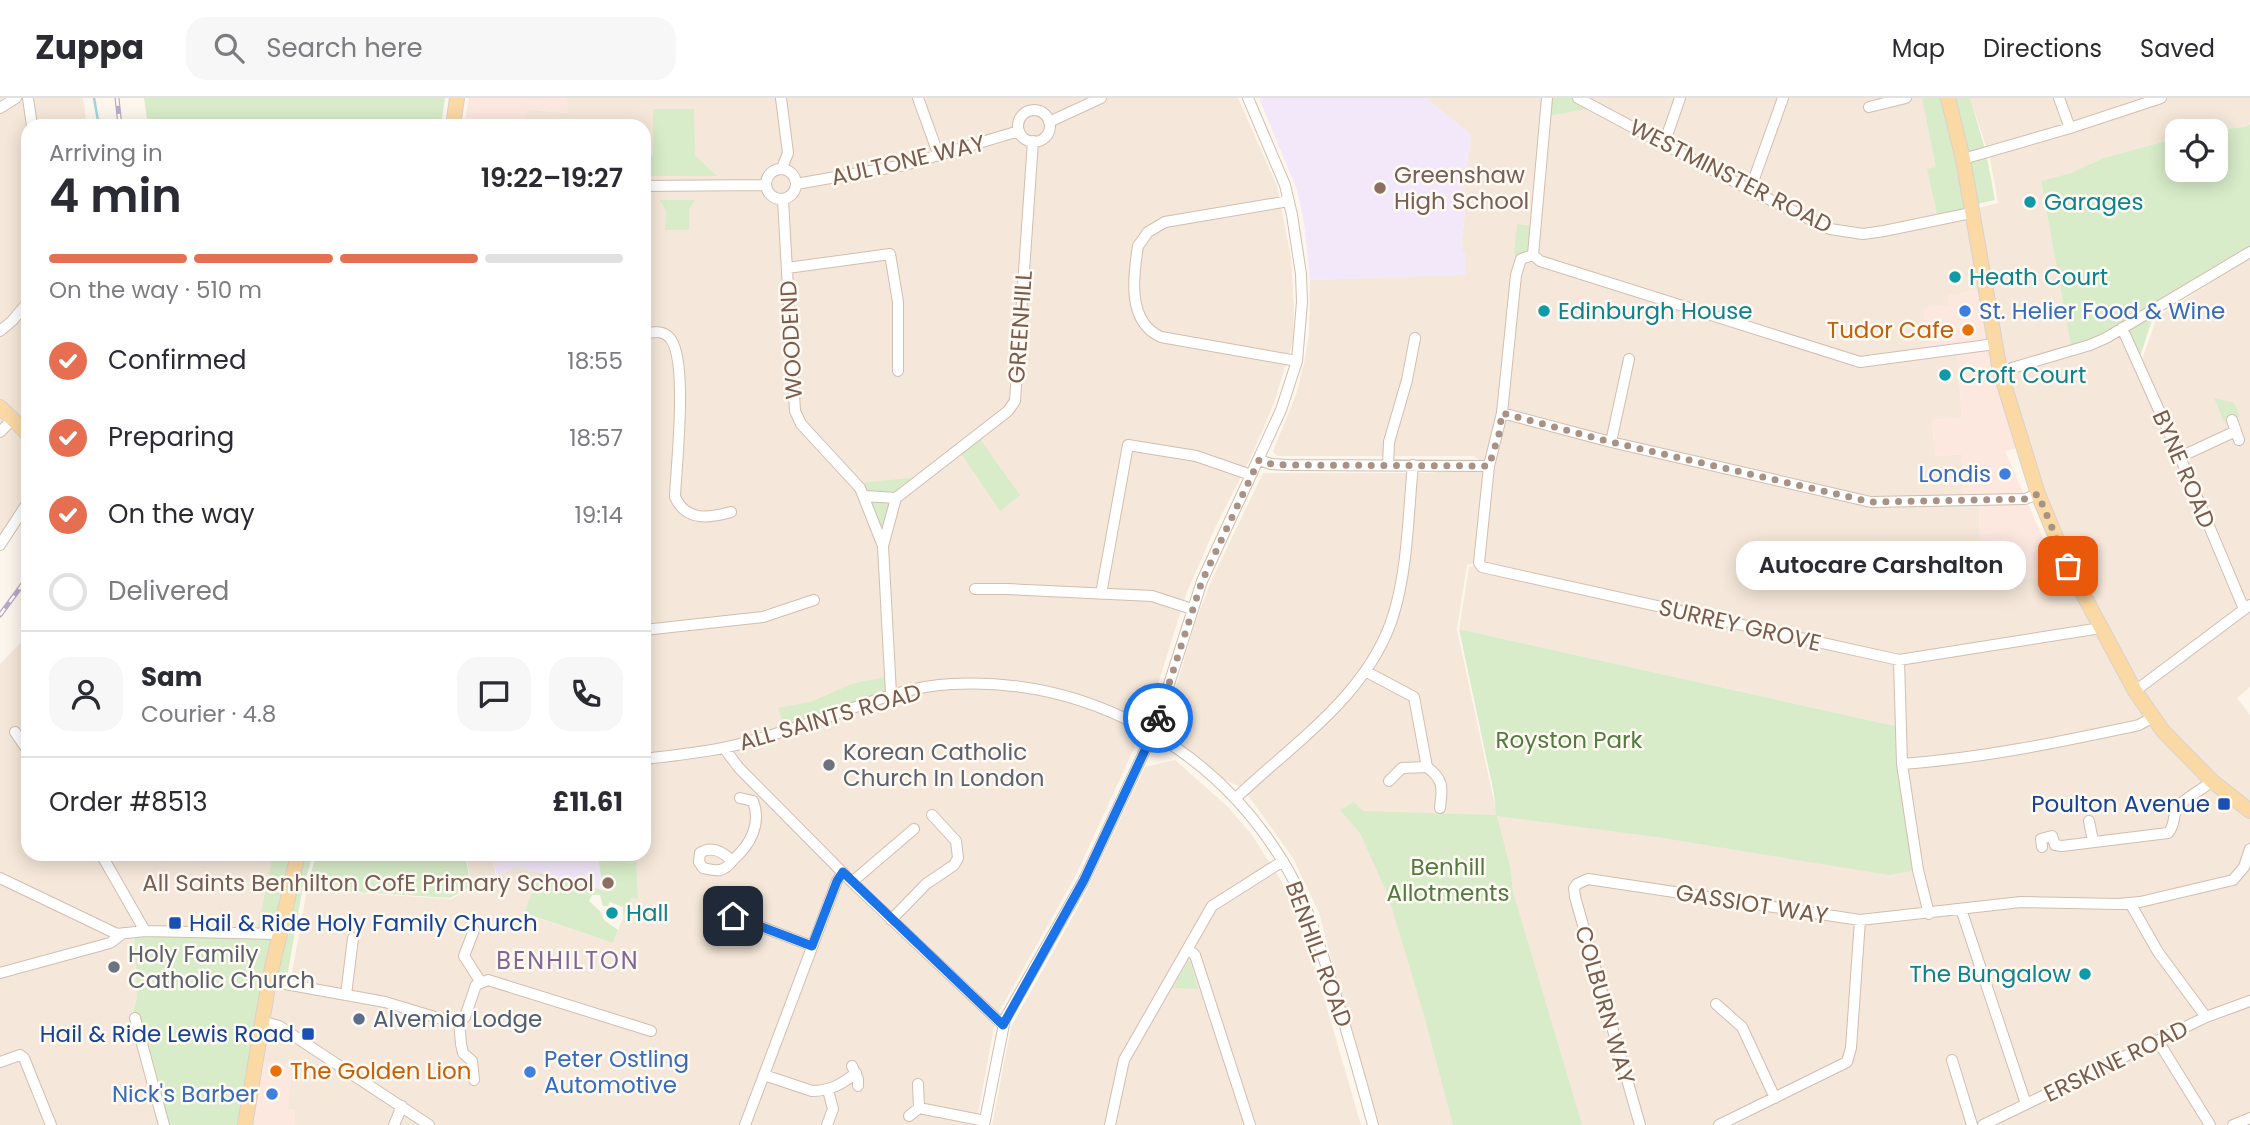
<!DOCTYPE html>
<meta charset="utf-8">
<style>
body{margin:0;font-family:Poppins,sans-serif;background:#f7f7f7;color:#2b2b33;height:100vh;display:flex;flex-direction:column;font-size:26px;white-space:nowrap}
*{box-sizing:border-box;margin:0}
p{font-size:23px;color:#7c7c81}
.icon{flex:none;width:38px;height:38px;fill:none;stroke:currentColor;stroke-width:2;stroke-linecap:round;stroke-linejoin:round}
.map{position:relative;flex:1;overflow:hidden}
.panel{position:absolute;left:21px;top:21px;width:630px;height:742px;display:flex;flex-direction:column;background:#fff;border-radius:21px;box-shadow:0 4px 18px #0003}
.panel>*{flex:none}
.buttons{position:absolute;left:2165px;top:21px;display:grid;gap:14px}
.buttons a{display:grid;place-items:center;width:63px;height:63px;border-radius:14px;background:#fff;box-shadow:0 4px 18px #0003;font-size:35px}
.pin{position:absolute;display:grid;place-items:center;width:60px;height:60px;color:#fff;margin:-30px;border-radius:14px;box-shadow:0 4px 10px #0006}
.courier{position:absolute;display:grid;place-items:center;width:70px;height:70px;margin:-35px;border:5px solid #1a73e8;border-radius:50%;background:#fff;color:#222;box-shadow:0 2px 9px #0007}
.bubble{position:absolute;height:49px;border-radius:21px;background:#fff;box-shadow:0 4px 18px #0003;font-size:23px;font-weight:600;line-height:49px;text-align:center}
.headline em{font-style:normal;font-weight:600}
.headline div{display:flex;flex-direction:column-reverse}
.headline{display:flex;align-items:center;justify-content:space-between;height:119px;padding:0 28px}
h1{font-size:46px;font-weight:600;line-height:52px}
.bar{display:grid;grid-template-columns:repeat(4,1fr);gap:10px 7px;align-content:center;height:84px;padding:0 28px}
.bar i{height:9px;border-radius:5px;background:#e1e1e2}
.bar .current{background:#e76f51}
.bar p{grid-column:span 4}
.line{display:flex;align-items:center;gap:18px;padding:0 28px;border-top:2px solid #e1e1e2}
.line div{flex:1}
.round{display:grid;place-items:center;flex:none;width:74px;height:74px;border-radius:21px;background:#f7f7f7}
ol{padding:0 28px;list-style:none}
li{display:flex;align-items:center;gap:21px;height:77px}
li p{margin-inline-start:auto}
li .icon{padding:7px;border-radius:50%;background:#e76f51;color:#fff;stroke-width:4}
li:last-child{color:#7c7c81}
li i{width:38px;height:38px;border:4px solid #e1e1e2;border-radius:50%}
header{display:flex;align-items:center;gap:42px;box-sizing:border-box;height:98px;padding:0 35px;background:#fff;border-bottom:2px solid #e1e1e2}
header strong{font-size:33px}
nav{display:flex;gap:38px;margin-inline-start:auto;font-size:24px}
.search{width:490px;height:63px;background:#f7f7f7;display:flex;align-items:center;gap:18px;box-sizing:border-box;padding:0 24px;border-radius:21px;color:#7c7c81;font-size:26px}
.map>svg:first-child{display:block}
.residential{fill:#f5e8da}
.commercial{fill:#fde8e0}
.education{fill:#f3e8fa}
.green{fill:#d8ecc9}
.lines{fill:none;stroke-linecap:round;stroke-linejoin:round}
.stream{stroke:#a5d3da;stroke-width:2.5}
.minor-casing{stroke:#d1beb0;stroke-width:12}
.major-casing{stroke:#dad1cd;stroke-width:16}
.minor{stroke:#fff;stroke-width:10}
.major{stroke:#fbd9a5;stroke-width:14}
.rail-casing{stroke:#b9a8c9;stroke-width:5}
.rail{stroke:#fffaf3;stroke-width:2.5;stroke-dasharray:8;stroke-linecap:butt}
.done{stroke:#a89285;stroke-width:7;stroke-dasharray:0 12.6}
.route{stroke:#1a73e8;stroke-width:9}
.education-dot{fill:#8d6e63;stroke:#fffaf3;stroke-width:2.5}
.culture-dot{fill:#0f9aa8;stroke:#fffaf3;stroke-width:2.5}
.shop-dot{fill:#3f7fe0;stroke:#fffaf3;stroke-width:2.5}
.food-dot{fill:#e8710a;stroke:#fffaf3;stroke-width:2.5}
.worship-dot{fill:#6b7280;stroke:#fffaf3;stroke-width:2.5}
.transit-dot{fill:#1a4fb4;stroke:#fffaf3;stroke-width:2.5}
.service-dot{fill:#5c6f8a;stroke:#fffaf3;stroke-width:2.5}
.labels{text-anchor:middle;stroke-width:5;stroke-linejoin:round;paint-order:stroke}
.street-label{font-size:23px;fill:#7a5c4d;stroke:#fffaf3}
.education-label{font-size:23px;fill:#785e54;stroke:#fffaf3;text-anchor:start}
.culture-label{font-size:23px;fill:#0d838f;stroke:#fffaf3;text-anchor:start}
.shop-label{font-size:23px;fill:#366cbe;stroke:#fffaf3;text-anchor:start}
.food-label{font-size:23px;fill:#c56008;stroke:#fffaf3;text-anchor:end}
.park-label{font-size:23px;fill:#537a41;stroke:#fffaf3}
.worship-label{font-size:23px;fill:#5b616d;stroke:#fffaf3;text-anchor:start}
.transit-label{font-size:23px;fill:#164399;stroke:#fffaf3;text-anchor:end}
.service-label{font-size:23px;fill:#4e5e75;stroke:#fffaf3;text-anchor:start}
.neighbourhood-label{font-size:24px;letter-spacing:2px;fill:#846695;stroke:#fffaf3}
</style>
<header>
<strong>Zuppa</strong>
<div class="search"><svg class="icon" aria-label="search" viewBox="0 0 24 24"><circle cx="10" cy="10" r="6"/><path d="M15 15l6 6"/></svg>Search here</div>
<nav><a>Map</a><a>Directions</a><a>Saved</a></nav>
</header>
<div class="map">
<svg width="2250" height="1027" viewBox="0 0 2250 1027">
<rect width="100%" height="100%" fill="#fdf6ec"/>
<path class="residential" d="M0,0H83L87,28H28V400L0,441Z
M567,0H1238L1277,88L1291,160L1294,208L1293,243L1274,305L1252,357L1215,430L1187,494L1145,627L1082,601L951,583L723,648L644,658V28H523L526,11L567,15Z
M1426,0H1948L1985,191L1948,198L1957,253L1962,320L1932,322L1935,358L1962,356L1963,402L1979,401L1981,484L2057,478V472L2068,468L2101,530L1899,562L1900,629L1459,531L1469,469L1480,465L1489,368L1473,358H1277L1273,353L1296,297L1304,265L1309,238L1310,182L1466,176L1461,150L1466,104L1464,88L1471,37Z
M1970,0H2250V25L2244,29L2203,33H2177V40L2103,60L2071,75L2041,83L2071,248L2002,269L1974,111L1998,105L1990,61Z
M2250,160V589L2237,600L2250,617V710L2166,630L2135,588L2070,464L2042,396L2005,275L2096,247L2122,233L2142,261L2157,219Z
M1487,370L1478,464L1467,467L1457,531L1497,717L1662,740L1889,776L1919,771L1905,669L1901,564L2099,532L2133,593L2250,717V901L2157,941L1976,1027H1375L1319,815L1293,760L1250,700L1238,688L1209,674L1162,636L1196,522L1212,481L1263,375H1425Z
M28,537V756H273L257,833H133L137,900L130,920L161,1027H0V566Z
M951,588L1050,596L1143,631L1075,779L999,914L994,929L976,1027H436L267,920L273,887L289,891L307,792L451,801L472,790L466,756H492L496,779L516,769L540,775L525,816L613,845L631,799L638,801L636,756H644V664L728,651L892,598Z
M1175,662L1227,708L1252,737L1280,781L1296,815L1312,859L1361,1027H992L1011,929L1081,804L1145,669Z
M2250,903V1027H1983Z
M267,926L424,1027H294L295,1012L288,1011L259,963Z"/>
<path class="commercial" d="M469,0H567L568,15L527,11L524,28H464Z
M1985,191L2022,349L2005,353L2057,472V478L1981,485L1979,402H1963L1962,356L1935,358L1932,322L1962,320L1957,253L1929,257L1923,210L1949,207L1948,198Z
M259,963L293,966L288,1011L295,1012L294,1027H250Z"/>
<path class="education" d="M1259,0H1426L1471,37L1464,88L1466,104L1461,150L1466,157V177L1310,182L1304,124L1297,92Z
M492,756H636L638,801L516,769L497,778Z"/>
<path class="green" d="M144,0H445L441,28H148Z
M1549,0H1573L1592,10L1547,18Z
M1922,0H1947L1969,114L1938,120L1927,71L1936,69Z
M1948,0H1970L1986,54L1995,102L1977,106Z
M653,11H694L695,57L717,78H644V65L653,56Z
M2250,26V150L2093,241L2071,248L2041,83L2071,75L2103,60L2177,40V72H2216V33H2205L2244,29Z
M660,102H695L689,111V132H665L666,113Z
M1517,126L1533,128L1531,156L1520,159L1514,156Z
M2155,213L2139,262L2125,231Z
M2214,300L2234,305L2240,318L2224,324Z
M977,337L1020,397L1000,413L958,351Z
M909,380L915,383L895,398L882,441L860,385Z
M1459,531L1900,629L1918,772L1889,777L1662,740L1497,718L1510,769L1513,794L1582,1027H1453L1424,917L1388,797L1360,735L1340,712L1354,704L1363,713L1496,717L1494,696Z
M888,578L889,595L785,630L778,610L810,604L852,586Z
M273,756H296L279,834L257,833Z
M301,756H313L302,794L286,885L274,882Z
M316,756H465L471,789L450,800L307,791Z
M598,756H636L638,801L631,800L623,819V809L610,804L608,808H603L600,797H592L589,803L600,813L604,822L618,832L613,845L524,815L540,775L603,792Z
M277,837L246,1027H167L138,918L132,916L137,900L134,838Z
M1188,863H1190L1198,891L1173,890Z"/>
<g class="lines">
<path class="stream" d="M94,0L99,28
M26,444L28,441"/>
<g class="minor-casing">
<path id="minor" d="M28,0L32,28
M781,0L788,55L782,70
M918,0L939,58
M1547,0L1533,157L1521,161L1516,177L1502,315L1489,368L1479,465L1482,469L1899,562L2101,530
M1578,0L1750,92L1830,131L1863,136L1884,133L1971,115
M2059,0L2070,30
M1869,9L1906,0
M0,10L16,0
M1018 28a16 16 0 1 1 32 0a16 16 0 1 1-32 0Z
M1049,24L1101,0
M1664,46L1680,0
M1963,61L2070,30L2161,0
M766 86a15 15 0 1 1 30 0a15 15 0 1 1-30 0Z
M796,86L905,67L1019,33
M644,88L765,87
M1750,92L1783,0
M783,102L795,313L801,326L860,390L883,448L891,596
M1289,103L1165,124L1148,134L1138,148C1133,179 1127,224 1161,239L1297,263
M1533,157L1540,163L1860,264L1995,246
M787,170L890,156L898,204V273
M2122,230L2180,359L2244,511
M0,233L12,223L28,204
M644,236C653,234 662,232 669,239C689,258 676,369 675,399C686,424 710,420 731,414
M2012,270L2090,247L2106,240L2250,154
M1502,315L1611,344L1871,404L2025,401L2038,396
M2232,322L2239,342
M0,334L12,322
M1611,344L1629,261
M2180,359L2236,333
M1259,362L1271,366L1288,367L1489,368
M1388,367L1389,344L1407,282L1415,240
M865,398L896,400
M896,400L1008,313L1015,303L1033,43
M0,447L28,404
M883,448L896,400
M975,491H1008L1152,498L1192,511
M1101,496L1128,347L1196,358L1251,377
M644,532L763,519L814,502
M1899,562L1902,666L1918,772L1929,816
M1365,573L1414,599L1427,669C1445,683 1442,690 1440,710
M2135,593L2250,507
M15,634L28,653
M724,650L739,670L852,784L1003,927
M644,661C670,658 697,655 723,650C752,644 781,634 810,625C857,610 902,588 952,586C1087,579 1212,648 1282,762C1302,793 1313,829 1325,864C1343,918 1358,972 1373,1027
M1902,666C1984,660 2059,644 2139,627L2153,619
M1389,683L1402,670L1427,669
M1236,700C1293,645 1370,596 1394,515C1408,468 1408,416 1413,367
M2089,723L2093,743
M2042,749L2041,741L2052,738L2055,747L2062,748L2168,735C2176,727 2172,717 2178,709C2186,699 2202,692 2212,683
M101,756L145,833
M732,763C723,754 712,747 700,755L699,764L703,770C708,771 715,773 720,772C725,771 730,766 733,762C750,747 762,726 753,703L740,700
M0,780L117,836L145,833L279,836
M852,784L914,731
M2130,805L2158,854L2206,919
M1961,811L2026,1006
M891,822L926,786L954,767L958,760L956,743L932,717
M474,832L464,858L480,883
M729,832L733,818L812,848
M1188,851L1195,857L1250,1027
M0,875L110,845L122,836
M269,883L385,904L438,920L459,923L465,919L476,887L488,882L651,933
M346,897L353,840
M1716,906L1742,929L1775,1000
M135,920L164,1027
M261,923L279,928L429,1027
M459,923L461,946L463,955L472,963L474,982
M2158,943L2210,1027
M1952,962L1972,1027
M0,964L20,957L24,960L51,1027
M852,968L858,981V988
M764,977L812,993C830,993 842,986 856,975
M918,986L919,1010
M909,1018L919,1010L985,1023
M394,1027L402,1008
M745,1027L837,783L843,774
M827,1027L833,1011L828,992
M984,1027L1005,921L1084,782L1154,633L1202,483L1281,312L1297,263L1302,204L1301,176L1292,117L1285,87L1248,0
M1110,1027L1124,962L1212,808L1283,763
M1640,1027L1575,799L1574,790L1577,786L1588,781L1860,822L2021,804L2118,806L2140,804L2233,782L2244,769L2250,751
M1719,1027L1847,964L1851,950L1860,822
M1983,1027L2206,919L2250,903
M2233,1027L2250,1020"/>
</g>
<g class="major-casing">
<path id="major" d="M1948,0L1963,61L2000,273L2038,396L2068,468L2135,593L2163,633L2212,683L2250,713
M453,28L457,0
M0,309L28,336
M245,1027L269,883L298,756"/>
</g>
<use href="#minor" class="minor"/>
<use href="#major" class="major"/>
<g class="rail-casing">
<path id="rail" d="M117,0L120,28
M0,517L28,479"/>
</g>
<use href="#rail" class="rail"/>
</g>
<g class="lines">
<path class="done" d="M1158,620L1202,483L1259,362L1271,366L1288,367L1489,368L1499,336L1502,315L1611,344L1871,404L2025,401L2038,396L2068,468"/>
<path class="route" d="M733,818L812,848L837,783L843,774L1003,927L1084,782L1154,633L1158,620"/>
</g>
<g class="education-dot">
<circle cx="1380" cy="90" r="7"/>
<circle cx="608" cy="785" r="7"/>
</g>
<g class="culture-dot">
<circle cx="2030" cy="104" r="7"/>
<circle cx="1955" cy="179" r="7"/>
<circle cx="1544" cy="213" r="7"/>
<circle cx="1945" cy="277" r="7"/>
<circle cx="612" cy="815" r="7"/>
<circle cx="2085" cy="876" r="7"/>
</g>
<g class="shop-dot">
<circle cx="1965" cy="213" r="7"/>
<circle cx="2005" cy="376" r="7"/>
<circle cx="530" cy="974" r="7"/>
<circle cx="272" cy="996" r="7"/>
</g>
<g class="food-dot">
<circle cx="1968" cy="232" r="7"/>
<circle cx="276" cy="973" r="7"/>
</g>
<g class="worship-dot">
<circle cx="829" cy="667" r="7"/>
<circle cx="114" cy="869" r="7"/>
</g>
<g class="transit-dot">
<rect x="2217" y="699" width="14" height="14" rx="3.5"/>
<rect x="168" y="818" width="14" height="14" rx="3.5"/>
<rect x="301" y="929" width="14" height="14" rx="3.5"/>
</g>
<circle class="service-dot" cx="359" cy="921" r="7"/>
<g class="labels">
<g class="street-label">
<text transform="translate(908 62) rotate(-13)" y="8">AULTONE WAY</text>
<text transform="translate(1731 78) rotate(27)" y="8">WESTMINSTER ROAD</text>
<text transform="translate(1020 229) rotate(-86)" y="8">GREENHILL</text>
<text transform="translate(791 242) rotate(-93)" y="8">WOODEND</text>
<text transform="translate(2184 371) rotate(67)" y="8">BYNE ROAD</text>
<text transform="translate(1740 527) rotate(13)" y="8">SURREY GROVE</text>
<text transform="translate(830 619) rotate(-16)" y="8">ALL SAINTS ROAD</text>
<text transform="translate(1752 806) rotate(9)" y="8">GASSIOT WAY</text>
<text transform="translate(1319 856) rotate(70)" y="8">BENHILL ROAD</text>
<text transform="translate(1605 907) rotate(74)" y="8">COLBURN WAY</text>
<text transform="translate(2116 963) rotate(-26)" y="8">ERSKINE ROAD</text>
</g>
<g class="education-label">
<text x="1394" y="85">Greenshaw<tspan x="1394" dy="26">High School</tspan></text>
<text x="594" y="793" text-anchor="end">All Saints Benhilton CofE Primary School</text>
</g>
<g class="culture-label">
<text x="2044" y="112">Garages</text>
<text x="1969" y="187">Heath Court</text>
<text x="1558" y="221">Edinburgh House</text>
<text x="1959" y="285">Croft Court</text>
<text x="626" y="823">Hall</text>
<text x="2071" y="884" text-anchor="end">The Bungalow</text>
</g>
<g class="shop-label">
<text x="1979" y="221">St. Helier Food &amp; Wine</text>
<text x="1991" y="384" text-anchor="end">Londis</text>
<text x="544" y="969">Peter Ostling<tspan x="544" dy="26">Automotive</tspan></text>
<text x="258" y="1004" text-anchor="end">Nick's Barber</text>
</g>
<g class="food-label">
<text x="1954" y="240">Tudor Cafe</text>
<text x="290" y="981" text-anchor="start">The Golden Lion</text>
</g>
<g class="park-label">
<text x="1569" y="650">Royston Park</text>
<text x="1448" y="777">Benhill<tspan x="1448" dy="26">Allotments</tspan></text>
</g>
<g class="worship-label">
<text x="843" y="662">Korean Catholic<tspan x="843" dy="26">Church In London</tspan></text>
<text x="128" y="864">Holy Family<tspan x="128" dy="26">Catholic Church</tspan></text>
</g>
<g class="transit-label">
<text x="2210" y="714">Poulton Avenue</text>
<text x="189" y="833" text-anchor="start">Hail &amp; Ride Holy Family Church</text>
<text x="294" y="944">Hail &amp; Ride Lewis Road</text>
</g>
<g class="service-label">
<text x="373" y="929">Alvemia Lodge</text>
</g>
<g class="neighbourhood-label">
<text x="568" y="871">BENHILTON</text>
</g>
</g>
</svg>
<div class="buttons">
<a><svg class="icon" aria-label="locate" viewBox="0 0 24 24"><circle cx="12" cy="12" r="6"/><path d="M12 2v4M12 18v4M2 12h4M18 12h4"/></svg></a>
</div>
<div class="pin" style="left:2068px;top:468px;background:#ea580c"><svg class="icon" aria-label="bag" viewBox="0 0 24 24"><path d="M5 8h14l-1 12H6zM9 8a3 3 0 0 1 6 0"/></svg></div>
<div class="pin" style="left:733px;top:818px;background:#1f2937"><svg class="icon" aria-label="home" viewBox="0 0 24 24"><path d="M3 11l9-7 9 7M6 9v11h12V9"/></svg></div>
<div class="courier" style="left:1158px;top:620px"><svg class="icon" aria-label="bike" viewBox="0 0 24 24"><circle cx="6" cy="16" r="4"/><circle cx="18" cy="16" r="4"/><path d="M6 16l4-8h5l3 8M10 8l3 8H6M13 5h3"/></svg></div>
<div class="bubble" style="left:1736px;top:443px;width:290px">Autocare Carshalton</div>
<section class="panel">
<div class="headline"><div><h1>4 min</h1><p>Arriving in</p></div><em>19:22–19:27</em></div>
<div class="bar"><i class="current"></i><i class="current"></i><i class="current"></i><i></i><p>On the way · 510 m</p></div>
<ol>
<li><svg class="icon" aria-label="check" viewBox="0 0 24 24"><path d="M5 12l5 5 9-10"/></svg>Confirmed<p>18:55</p></li>
<li><svg class="icon" aria-label="check" viewBox="0 0 24 24"><path d="M5 12l5 5 9-10"/></svg>Preparing<p>18:57</p></li>
<li><svg class="icon" aria-label="check" viewBox="0 0 24 24"><path d="M5 12l5 5 9-10"/></svg>On the way<p>19:14</p></li>
<li><i></i>Delivered</li>
</ol>
<div class="line" style="height:126px"><a class="round"><svg class="icon" aria-label="person" viewBox="0 0 24 24"><circle cx="12" cy="8" r="4"/><path d="M4 21q1-7 8-7t8 7"/></svg></a><div><b>Sam</b><p>Courier · 4.8</p></div><a class="round"><svg class="icon" aria-label="chat" viewBox="0 0 24 24"><path d="M4 5h16v11H9l-5 4z"/></svg></a><a class="round"><svg class="icon" aria-label="phone" viewBox="0 0 24 24"><path d="M5 4h4l2 5-3 2q2 4 5 5l2-3 5 2v4C11 20 4 13 5 4z"/></svg></a></div>
<div class="line" style="height:91px"><div>Order #8513</div><b>£11.61</b></div>
</section>
</div>
